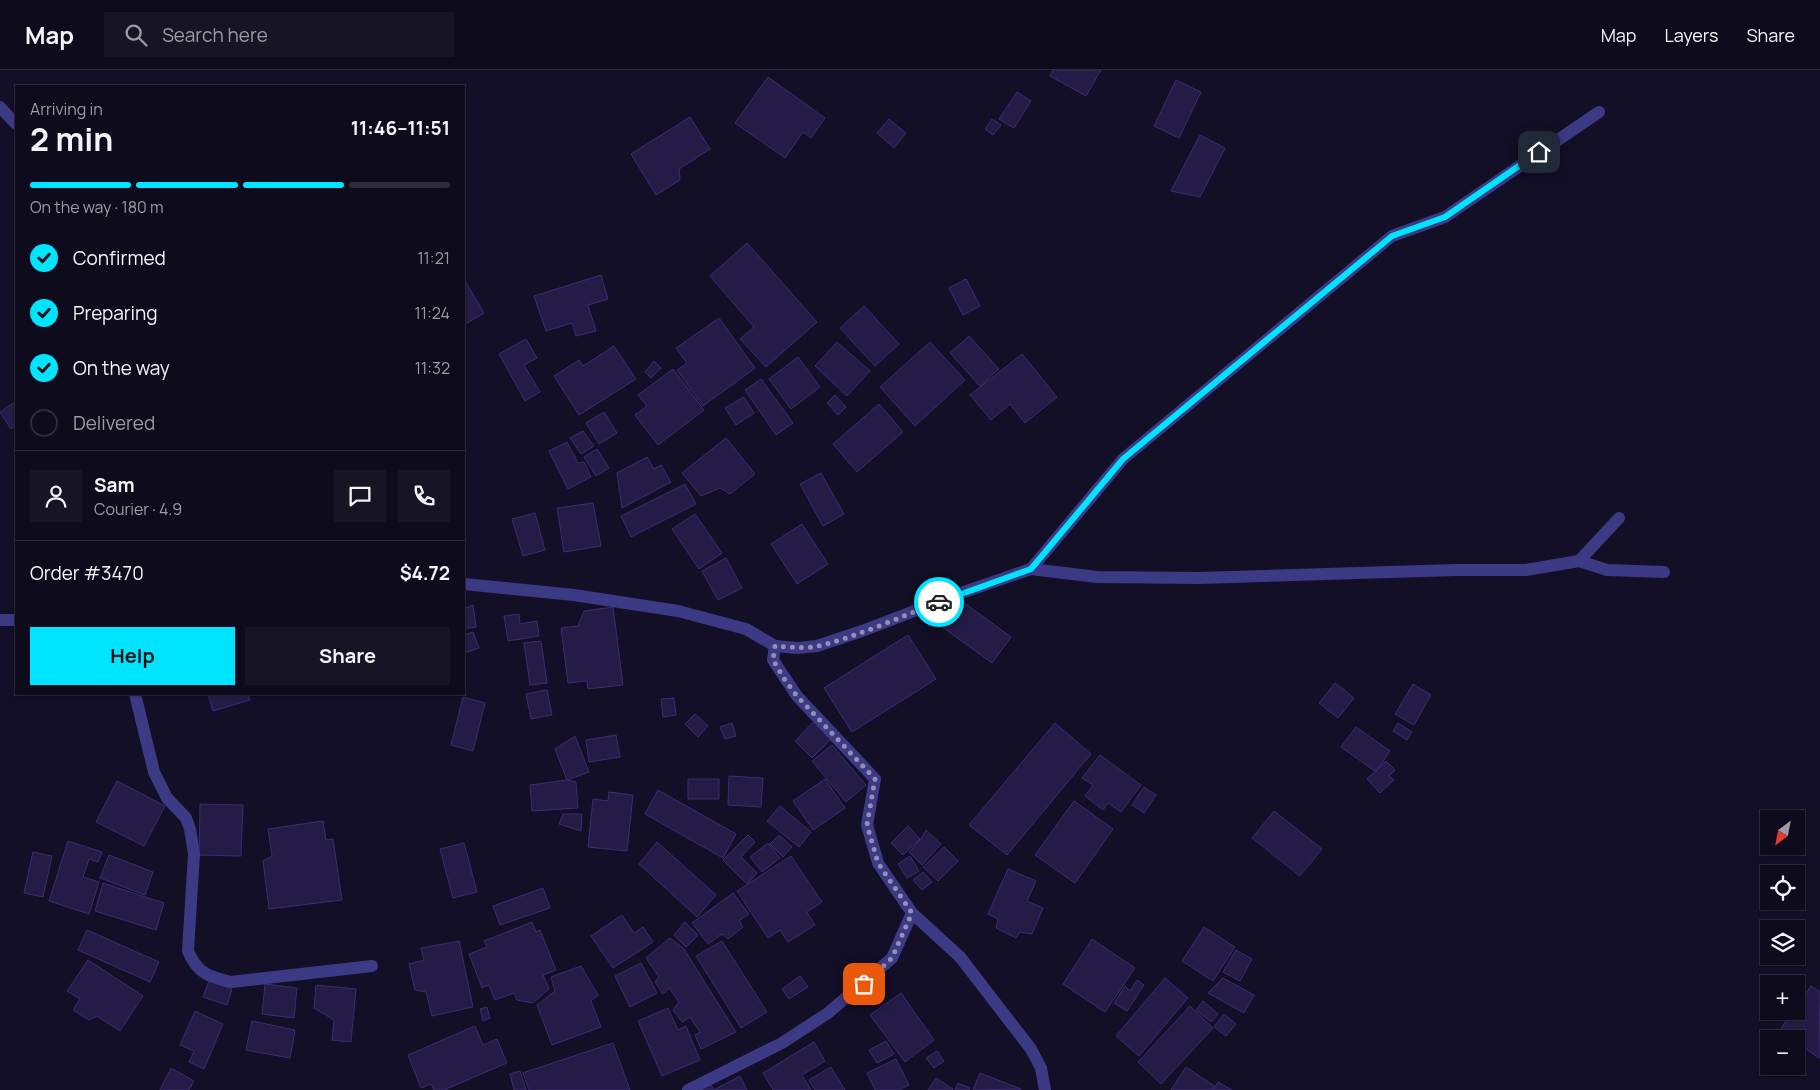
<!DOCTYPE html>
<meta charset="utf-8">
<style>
body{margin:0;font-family:Manrope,sans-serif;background:#171425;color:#f1f3f6;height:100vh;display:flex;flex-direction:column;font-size:19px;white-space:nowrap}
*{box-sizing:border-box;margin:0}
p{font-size:16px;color:#9b9ba3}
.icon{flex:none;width:28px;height:28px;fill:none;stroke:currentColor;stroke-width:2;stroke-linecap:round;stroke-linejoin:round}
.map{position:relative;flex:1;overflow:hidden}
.panel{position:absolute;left:15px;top:15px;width:450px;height:610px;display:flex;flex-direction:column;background:#0e0b1c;border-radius:0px;box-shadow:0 1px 4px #0004,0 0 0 1px #2e2b3b}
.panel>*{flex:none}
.needle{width:32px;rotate:212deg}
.controls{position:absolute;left:1760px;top:740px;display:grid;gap:10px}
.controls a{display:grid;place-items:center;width:45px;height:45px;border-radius:0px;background:#0e0b1c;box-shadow:0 1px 4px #0004,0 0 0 1px #2e2b3b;font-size:25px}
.pin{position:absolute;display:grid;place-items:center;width:42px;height:42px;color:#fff;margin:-21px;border-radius:10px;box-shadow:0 2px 8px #0006}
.courier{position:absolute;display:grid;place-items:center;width:50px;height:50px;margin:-25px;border:4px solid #00e5ff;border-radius:50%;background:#fff;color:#222;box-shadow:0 1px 6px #0007}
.overview em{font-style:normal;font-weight:700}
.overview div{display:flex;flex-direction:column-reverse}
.overview{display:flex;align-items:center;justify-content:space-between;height:85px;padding:0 15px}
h1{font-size:32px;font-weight:700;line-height:38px}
.bar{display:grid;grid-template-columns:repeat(4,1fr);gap:8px 5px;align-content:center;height:60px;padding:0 15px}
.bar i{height:6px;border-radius:4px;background:#2e2b3b}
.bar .current{background:#00e5ff}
.bar p{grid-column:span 4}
.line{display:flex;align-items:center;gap:12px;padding:0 15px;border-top:1px solid #2e2b3b}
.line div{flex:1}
.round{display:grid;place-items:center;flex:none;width:52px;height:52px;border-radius:0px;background:#171425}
ol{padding:0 15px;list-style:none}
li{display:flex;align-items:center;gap:15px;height:55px}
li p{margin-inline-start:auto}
li .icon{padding:5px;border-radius:50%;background:#00e5ff;color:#111;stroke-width:4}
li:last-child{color:#9b9ba3}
li i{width:28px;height:28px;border:2px solid #2e2b3b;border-radius:50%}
.button{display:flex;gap:10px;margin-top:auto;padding:10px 15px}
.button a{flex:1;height:58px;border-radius:0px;background:#00e5ff;color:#111;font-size:20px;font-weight:700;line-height:58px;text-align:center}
.button a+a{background:#171425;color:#f1f3f6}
header{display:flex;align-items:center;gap:30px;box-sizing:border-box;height:70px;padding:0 25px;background:#0e0b1c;border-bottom:1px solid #2e2b3b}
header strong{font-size:24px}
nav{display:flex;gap:28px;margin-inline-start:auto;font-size:18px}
.search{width:350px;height:45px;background:#171425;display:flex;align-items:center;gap:12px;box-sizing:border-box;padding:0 18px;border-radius:0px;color:#9b9ba3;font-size:19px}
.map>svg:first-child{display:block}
.building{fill:#241b47;stroke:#3b2d73}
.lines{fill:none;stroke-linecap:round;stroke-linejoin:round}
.minor{stroke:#3d3a85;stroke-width:12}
.done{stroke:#948fb3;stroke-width:5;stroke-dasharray:0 9}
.route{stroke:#00e5ff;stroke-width:6}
</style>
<header>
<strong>Map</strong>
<div class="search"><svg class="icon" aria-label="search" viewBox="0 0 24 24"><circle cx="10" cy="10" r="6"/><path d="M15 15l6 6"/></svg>Search here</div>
<nav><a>Map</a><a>Layers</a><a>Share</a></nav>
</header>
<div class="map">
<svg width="1820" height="1020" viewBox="0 0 1820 1020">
<rect width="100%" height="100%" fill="#130f26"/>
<path class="building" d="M1053,0H1101L1086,26L1050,6Z
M768,7L825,48L811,68L803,62L785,88L735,53Z
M1176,10L1201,22L1179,68L1154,56Z
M1017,22L1031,31L1014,58L999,49Z
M690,47L710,79L679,99L680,110L656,125L631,84Z
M889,49L906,63L894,78L877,63Z
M992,49L1001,55L993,65L985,59Z
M1200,65L1225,78L1200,127L1171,121Z
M747,173L817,252L766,297L740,269L754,257L710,206Z
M601,205L608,229L588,235L596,261L576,266L572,253L546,261L534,226Z
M464,209L484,243L464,255Z
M966,209L980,236L963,245L949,218Z
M864,236L899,274L875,296L840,258Z
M719,248L755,298L703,336L677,300L687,293L676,278Z
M969,266L999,299L980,316L950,283Z
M526,269L537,288L524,295L540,322L525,331L499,284Z
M837,272L870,301L847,326L815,296Z
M930,272L965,310L915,356L880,317Z
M614,276L636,309L579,345L554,306L579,290L583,296Z
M1022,284L1057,327L1025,353L1010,334L991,350L970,325Z
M798,287L820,317L791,339L769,309Z
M654,291L661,298L651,308L645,302Z
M673,299L704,340L658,375L635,345L647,336L638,325Z
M761,309L793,353L776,365L745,320Z
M835,325L846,337L838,345L827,333Z
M744,327L754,343L736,355L725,338Z
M16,331V355L11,359L0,342Z
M879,334L903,362L857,402L833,374Z
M604,342L617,363L599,374L586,353Z
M583,361L594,376L581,384L570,368Z
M726,368L755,404L730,424L720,418L701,426L682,403Z
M567,372L578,393L584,392L591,407L568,419L549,381Z
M597,379L609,398L596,406L584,387Z
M647,387L654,399L661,395L671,412L622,438L617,403Z
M821,403L844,444L823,456L800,414Z
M685,414L696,434L631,467L621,446Z
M593,433L601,476L564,482L557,438Z
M535,443L545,480L523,486L512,449Z
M695,444L722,483L699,499L672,459Z
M802,454L828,494L797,514L771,474Z
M726,488L742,518L718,530L702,501Z
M963,532L1011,567L992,593L923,543L949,534L956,536Z
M473,535L476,557L464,559V539Z
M613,537L623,615L588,619L587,611L568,613L561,558L578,556L584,541Z
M519,544L520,554L537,551L539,566L508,571L504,546Z
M473,562L479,578L464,583V565Z
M908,565L936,609L852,662L824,618Z
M541,571L547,613L530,615L524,573Z
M1335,613L1354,628L1338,648L1319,633Z
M1413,614L1431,625L1414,655L1395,644Z
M547,620L552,645L531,649L526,624Z
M208,624H248L250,630L213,641Z
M463,627L485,633L473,681L451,675Z
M674,628L676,645L663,647L661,629Z
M695,644L708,656L698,667L685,654Z
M814,651L832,668L812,688L795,671Z
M732,653L736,666L725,669L720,657Z
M1055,653L1091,684L1007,785L969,755Z
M1398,653L1412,662L1407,670L1393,661Z
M1356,657L1390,681L1376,702L1341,677Z
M616,665L620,687L589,692L586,670Z
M575,666L589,702L567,710L555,679Z
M832,675L866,715L846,732L812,691Z
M1100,685L1141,715L1121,742L1108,733L1103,740L1085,726L1093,715L1082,708Z
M1386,691L1395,700L1389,706L1394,710L1380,723L1367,709Z
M729,706L763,708L761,737L728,735Z
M688,709H719V729H688Z
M825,709L845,738L813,760L793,731Z
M567,710L576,712L578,738L532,741L530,715Z
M117,711L165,736L144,776L96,752Z
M1144,717L1156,725L1144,743L1132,735Z
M658,720L736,764L723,788L645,744Z
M609,722L633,725L627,781L588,777L593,729L608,731Z
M1074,731L1113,759L1075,813L1035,785Z
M200,734L243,735L241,786L199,785Z
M780,736L811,762L799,777L767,751Z
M1274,741L1322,779L1300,806L1252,768Z
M563,744H582L581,761L559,754Z
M323,751L326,770L333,769L342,830L269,839L263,791L272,786L268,759Z
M908,756L920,769L903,785L891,773Z
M926,760L941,774L922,795L909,782L921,769Z
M748,765L755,772L741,787L757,803L747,814L723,790Z
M779,765L792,777L783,787L770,774Z
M68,771L102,782L98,792L89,789L83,807L99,812L89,844L49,831Z
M657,772L716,825L697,847L639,794Z
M464,773L477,822L453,828L440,779Z
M768,773L780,788L762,802L750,787Z
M944,777L958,791L938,811L923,797Z
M33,782L52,786L43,827L24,823Z
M109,785L153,802L145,825L100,808Z
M791,786L822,832L807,842L815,855L788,872L780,860L768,868L737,821Z
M910,786L919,801L907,808L898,794Z
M1008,799L1036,811L1027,831L1043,838L1032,864L1020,862L1016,868L996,858L998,849L988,844Z
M923,802L932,812L922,820L913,810Z
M103,813L164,833L156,860L95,841Z
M543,818L550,838L500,855L493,836Z
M733,823L749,844L739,851L743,857L728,869L722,864L708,874L692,853Z
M622,845L634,863L643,857L653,872L613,898L591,866Z
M532,852L536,862L540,860L556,900L543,905L549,919L533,933L517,930L514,923L495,930L489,915L482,918L469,884L487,877L484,871Z
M685,852L698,865L686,877L674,865Z
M1204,857L1235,877L1213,911L1182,891Z
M87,860L159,892L150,912L78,880Z
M670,868L684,879L736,962L701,979L695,965L700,962L690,947L682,952L673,940L679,932L669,918L663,924L655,912L659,907L646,888Z
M1092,869L1135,898L1105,942L1063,914Z
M459,871L473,937L432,946L426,922L415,920L409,894L424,890L421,878Z
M722,871L767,942L741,958L696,886Z
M1236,880L1252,889L1240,911L1223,902Z
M88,890L143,926L120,961L97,946L89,950L73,940L80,929L67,921Z
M641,893L657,923L630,937L615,906Z
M581,896L598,925L591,931L601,957L552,975L537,935L555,921L551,907Z
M800,906L808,917L789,929L782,919Z
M1165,908L1188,928L1139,986L1116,966Z
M1223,908L1254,925L1244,943L1208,923Z
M1137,910L1144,915L1127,941L1114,933L1125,916L1130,921Z
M209,911L232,919L227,935L203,927Z
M265,914L297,918L294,948L262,944Z
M316,915L356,919L351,972L332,970L334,950L314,938Z
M1811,916L1820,922L1819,988L1796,972V969H1792L1780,960L1793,941H1796V937Z
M901,923L934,970L905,992L870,945Z
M1203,931L1218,944L1211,952L1196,940Z
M1190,936L1213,958L1161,1014L1138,992Z
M487,937L490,948L483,951L480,939Z
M668,938L678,960L686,956L700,990L662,1006L638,951Z
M195,941L223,954L204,999L189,992L194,981L180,975Z
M1224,944L1236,954L1226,966L1214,957Z
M252,951L295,960L290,988L246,980Z
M475,956L483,975L497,969L507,993L444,1020H434L431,1014L421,1018L408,985Z
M886,971L894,984L877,993L869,980Z
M814,972L825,991L802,1005L811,1020H773L763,1003Z
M613,973L630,1020H529L523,1003Z
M937,981L944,991L934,998L926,988Z
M896,989L909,1015L899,1020H875L867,1003Z
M831,997L845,1020H815L809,1010Z
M1186,997L1214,1016L1212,1020H1171Z
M171,998L194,1011L189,1020H160Z
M520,1001L526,1020H514L510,1004Z
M980,1003L1021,1019L973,1020Z
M740,1006L747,1020H693L709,1011L714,1020Z
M936,1008L953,1019L952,1020H928Z
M1218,1012L1232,1020H1213Z
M958,1013L970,1018L969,1020H955Z"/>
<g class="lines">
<path class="minor" d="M0,37L16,54
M1579,491L1607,500L1664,502
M1031,499L1123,389L1392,166L1445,147L1599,42
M464,514L574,525L678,541L746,559L775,576L798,578L817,576L862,561L964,522L1031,499L1097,507L1198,508L1455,500H1526L1579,491L1619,448
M0,550H16
M775,576L773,590L797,626L875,709L867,755L878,793L912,843L960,887L1031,979L1041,998L1045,1020
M135,624L154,702L167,728L186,748L190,759L194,784L188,881C197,903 209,907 231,912L372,896
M688,1020L782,973L828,943L892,888L912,843"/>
</g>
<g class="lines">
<path class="done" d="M864,914L892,888L912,843L878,793L867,755L875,709L797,626L785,610L773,590L775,576C789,577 804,579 818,576C859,566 900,547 939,532"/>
<path class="route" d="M939,532L1031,499L1123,389L1392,166L1445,147L1539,82"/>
</g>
</svg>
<div class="controls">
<a><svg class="needle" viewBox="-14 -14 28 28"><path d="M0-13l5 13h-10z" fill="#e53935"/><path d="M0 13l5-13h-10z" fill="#9b9ba3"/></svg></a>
<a><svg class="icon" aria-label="locate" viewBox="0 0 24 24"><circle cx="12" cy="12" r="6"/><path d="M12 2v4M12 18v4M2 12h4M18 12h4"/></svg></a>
<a><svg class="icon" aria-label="layers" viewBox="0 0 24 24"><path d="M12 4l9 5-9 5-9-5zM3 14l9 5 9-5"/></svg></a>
<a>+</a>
<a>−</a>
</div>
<div class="pin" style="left:864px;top:914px;background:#ea580c"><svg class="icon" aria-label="bag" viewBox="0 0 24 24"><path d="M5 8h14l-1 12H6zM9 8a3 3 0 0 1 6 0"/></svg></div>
<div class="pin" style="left:1539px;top:82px;background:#1f2937"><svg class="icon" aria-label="home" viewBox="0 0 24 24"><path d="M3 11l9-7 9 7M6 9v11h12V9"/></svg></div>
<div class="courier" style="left:939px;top:532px"><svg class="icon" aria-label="car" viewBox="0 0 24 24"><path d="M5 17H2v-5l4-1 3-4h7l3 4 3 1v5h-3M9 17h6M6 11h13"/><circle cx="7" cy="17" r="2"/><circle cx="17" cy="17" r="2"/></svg></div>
<section class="panel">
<div class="overview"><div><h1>2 min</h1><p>Arriving in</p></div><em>11:46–11:51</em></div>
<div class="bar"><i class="current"></i><i class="current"></i><i class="current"></i><i></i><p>On the way · 180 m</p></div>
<ol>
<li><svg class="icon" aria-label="check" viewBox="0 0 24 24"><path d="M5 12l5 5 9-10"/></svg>Confirmed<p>11:21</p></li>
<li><svg class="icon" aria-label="check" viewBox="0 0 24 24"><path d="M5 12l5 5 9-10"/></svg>Preparing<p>11:24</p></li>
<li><svg class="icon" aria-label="check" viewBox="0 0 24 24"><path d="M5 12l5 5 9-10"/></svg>On the way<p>11:32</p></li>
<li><i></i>Delivered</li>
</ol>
<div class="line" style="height:90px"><a class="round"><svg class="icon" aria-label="person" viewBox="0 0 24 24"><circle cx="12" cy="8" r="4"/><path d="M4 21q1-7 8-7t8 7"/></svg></a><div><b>Sam</b><p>Courier · 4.9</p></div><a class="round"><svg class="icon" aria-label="chat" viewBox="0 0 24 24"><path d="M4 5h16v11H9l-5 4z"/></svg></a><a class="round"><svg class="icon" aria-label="phone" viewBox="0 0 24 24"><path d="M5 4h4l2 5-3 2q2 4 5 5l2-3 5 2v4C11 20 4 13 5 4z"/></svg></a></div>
<div class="line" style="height:65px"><div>Order #3470</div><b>$4.72</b></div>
<div class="button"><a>Help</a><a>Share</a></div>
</section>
</div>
